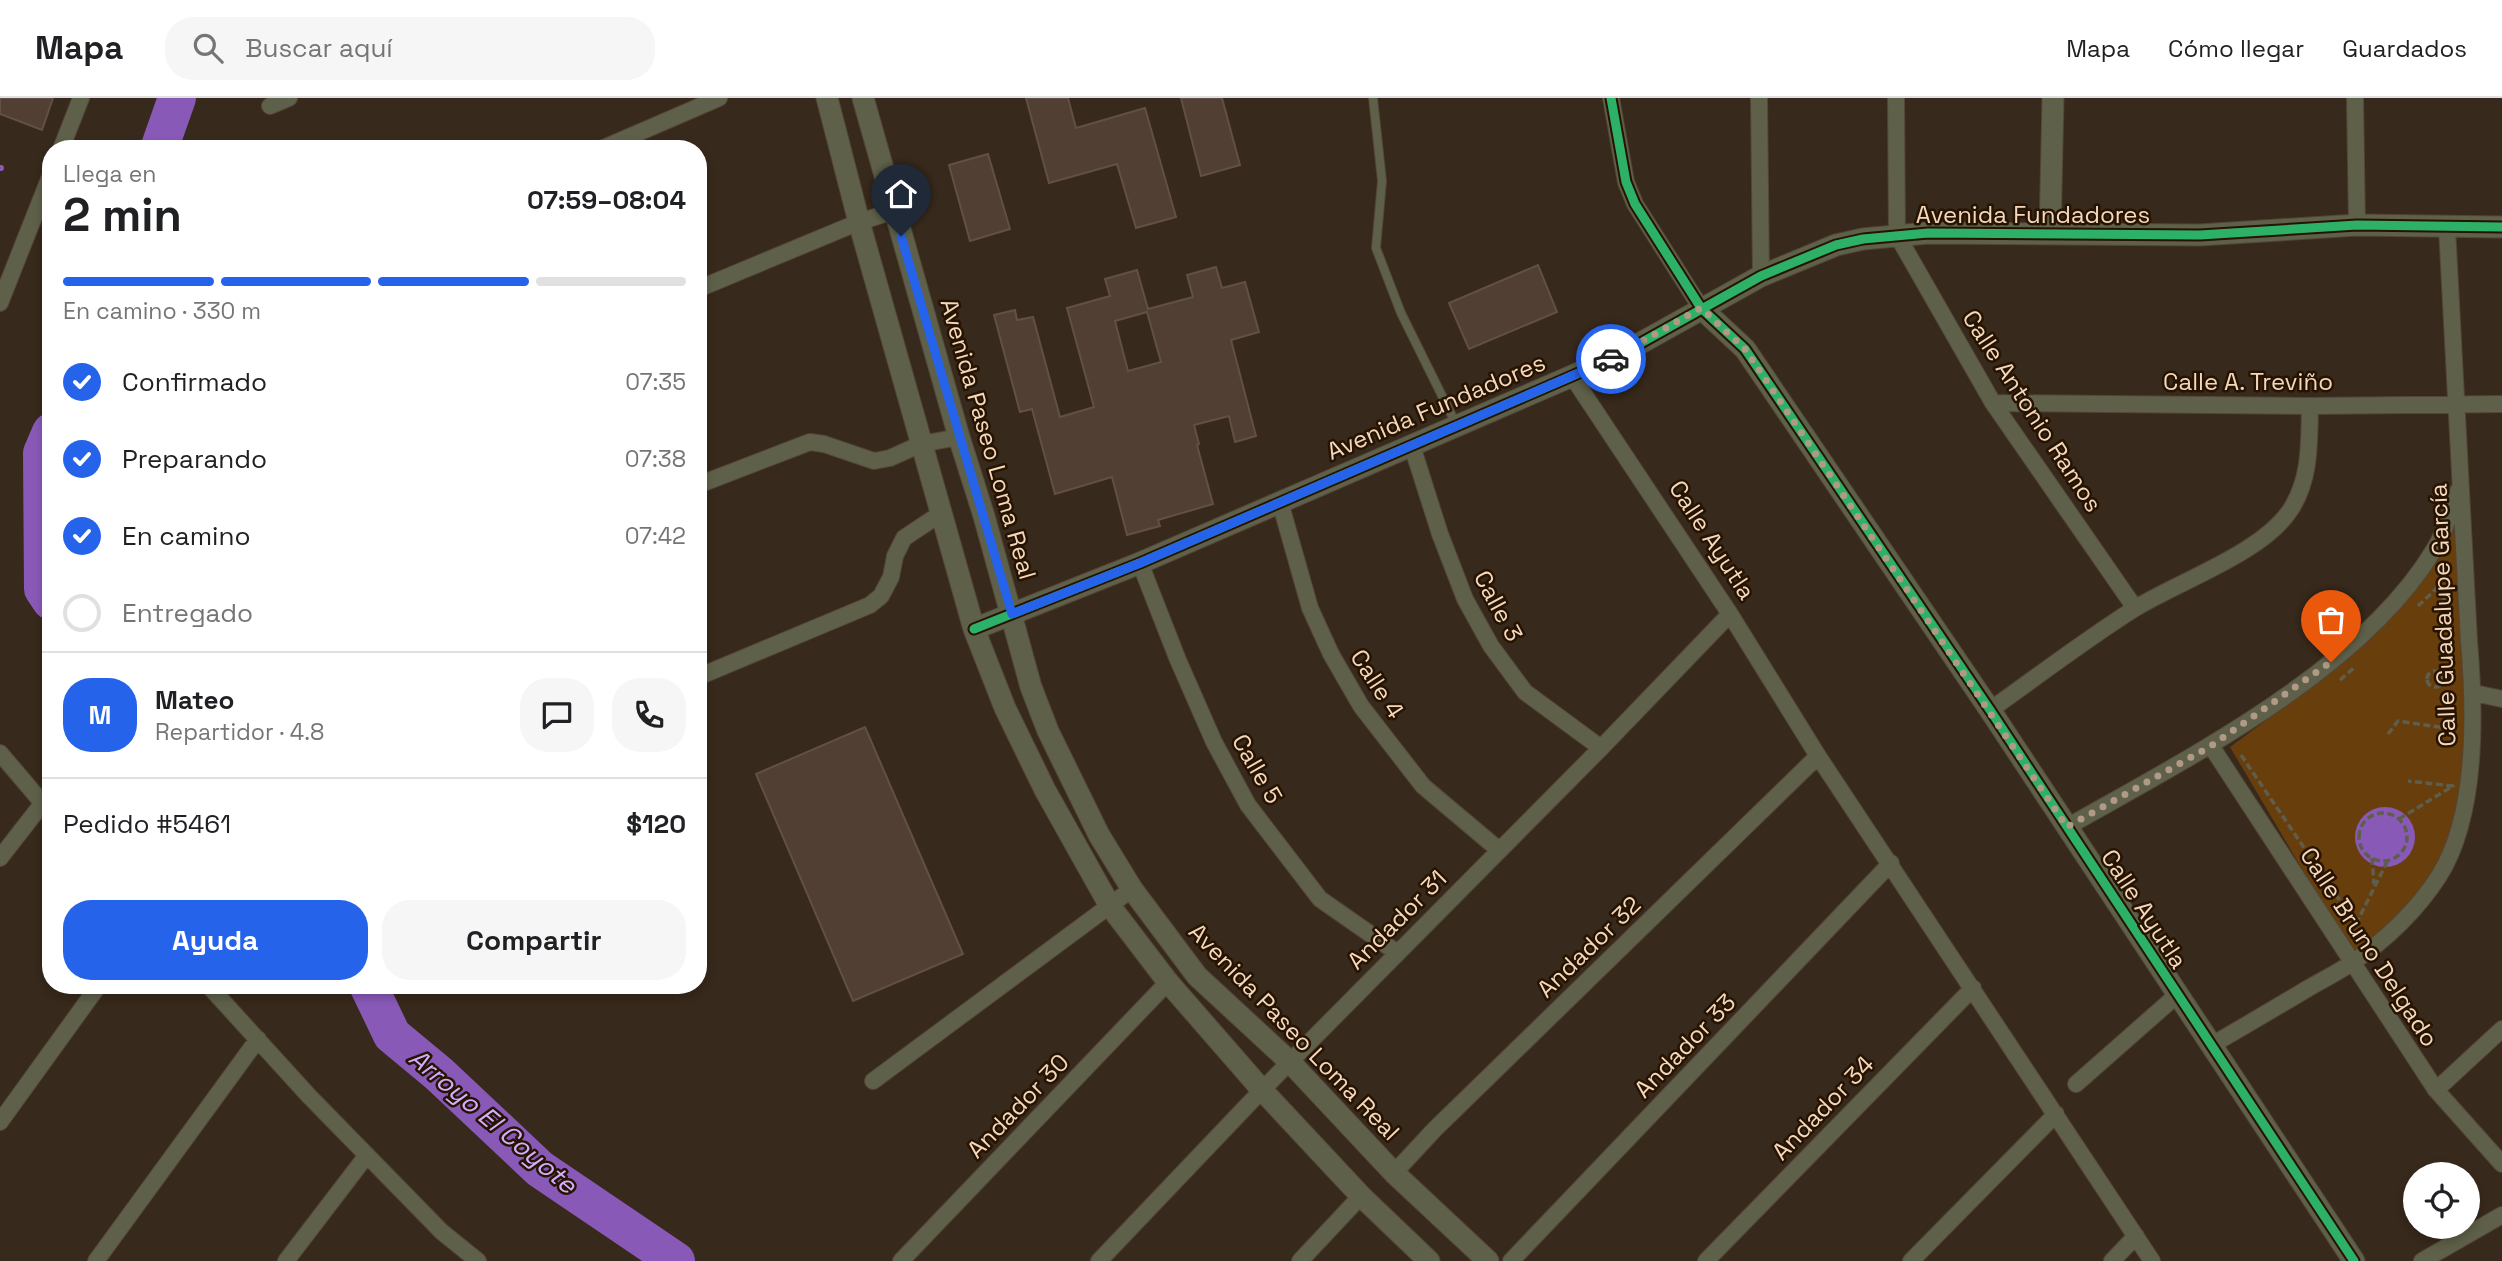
<!DOCTYPE html>
<html lang="es">
<meta charset="utf-8">
<style>
body{margin:0;font-family:"Space Grotesk",sans-serif;background:#f6f6f6;color:#202124;height:100vh;display:flex;flex-direction:column;font-size:26px;white-space:nowrap}
*{box-sizing:border-box;margin:0}
p{font-size:23px;color:#757577}
.icon{flex:none;width:38px;height:38px;fill:none;stroke:currentColor;stroke-width:2;stroke-linecap:round;stroke-linejoin:round}
.map{position:relative;flex:1;overflow:hidden}
.sheet{position:absolute;left:42px;top:42px;width:665px;height:854px;display:flex;flex-direction:column;background:#fff;border-radius:28px;box-shadow:0 4px 10px #0003}
.sheet>*{flex:none}
.tools{position:absolute;left:2403px;top:1064px;display:grid;gap:14px}
.tools a{display:grid;place-items:center;width:77px;height:77px;border-radius:50%;background:#fff;box-shadow:0 4px 10px #0003;font-size:35px}
.pin{position:absolute;display:grid;place-items:center;width:60px;height:60px;color:#fff;margin:-72px -30px;border-radius:50% 50% 50% 0;rotate:-45deg;box-shadow:0 0 7px #0007}
.pin .icon{rotate:45deg}
.courier{position:absolute;display:grid;place-items:center;width:70px;height:70px;margin:-35px;border:5px solid #2563eb;border-radius:50%;background:#fff;color:#222;box-shadow:0 2px 9px #0007}
.head em{font-style:normal;font-weight:600}
.head div{display:flex;flex-direction:column-reverse}
.head{display:flex;align-items:center;justify-content:space-between;height:119px;padding:0 21px}
h1{font-size:46px;font-weight:600;line-height:52px}
.bar{display:grid;grid-template-columns:repeat(4,1fr);gap:10px 7px;align-content:center;height:84px;padding:0 21px}
.bar i{height:9px;border-radius:5px;background:#e0e0e0}
.bar .on{background:#2563eb}
.bar p{grid-column:span 4}
.line{display:flex;align-items:center;gap:18px;padding:0 21px;border-top:2px solid #e0e0e0}
.line div{flex:1}
.round{display:grid;place-items:center;flex:none;width:74px;height:74px;border-radius:28px;background:#f6f6f6}
ol{padding:0 21px;list-style:none}
li{display:flex;align-items:center;gap:21px;height:77px}
li p{margin-inline-start:auto}
li .icon{padding:7px;border-radius:50%;background:#2563eb;color:#fff;stroke-width:4}
li:last-child{color:#757577}
li i{width:38px;height:38px;border:4px solid #e0e0e0;border-radius:50%}
.cta{display:flex;gap:14px;margin-top:auto;padding:14px 21px}
.cta a{flex:1;height:80px;border-radius:28px;background:#2563eb;color:#fff;font-size:28px;font-weight:600;line-height:80px;text-align:center}
.cta a+a{background:#f6f6f6;color:#202124}
header{display:flex;align-items:center;gap:42px;box-sizing:border-box;height:98px;padding:0 35px;background:#fff;border-bottom:2px solid #e0e0e0}
header strong{font-size:33px}
nav{display:flex;gap:38px;margin-inline-start:auto;font-size:24px}
.search{width:490px;height:63px;background:#f6f6f6;display:flex;align-items:center;gap:18px;box-sizing:border-box;padding:0 24px;border-radius:28px;color:#757577;font-size:26px}
.map>svg:first-child{display:block}
.green{fill:#683f0c}
.water{fill:#8959b8}
.lines{fill:none;stroke-linecap:round;stroke-linejoin:round}
.stream{stroke:#8959b8;stroke-width:6}
.river{stroke:#8959b8;stroke-width:38}
.building{fill:#523f33;stroke:#625044;stroke-width:2;fill-rule:evenodd}
.service-casing{stroke:#534538;stroke-width:10}
.minor-casing{stroke:#534538;stroke-width:18}
.tertiary-casing{stroke:#534538;stroke-width:23}
.path{stroke:#5f5e4c;stroke-width:3.5;stroke-dasharray:7 3.5;stroke-linecap:butt}
.service{stroke:#5e6049;stroke-width:8}
.minor{stroke:#5e6049;stroke-width:16}
.tertiary{stroke:#5e6049;stroke-width:21}
.cycleway-casing{stroke:#261300;stroke-width:13}
.cycleway{stroke:#2db169;stroke-width:9}
.done{stroke:#b19a85;stroke-width:7;stroke-dasharray:0 12.6}
.route{stroke:#2563eb;stroke-width:9}
.labels{text-anchor:middle;stroke-width:5;stroke-linejoin:round;paint-order:stroke}
.street-label{font-size:24px;fill:#f3d7be;stroke:#261300}
.water-label{font-size:26px;font-style:italic;fill:#d1affd;stroke:#261300}
</style>
<header>
<strong>Mapa</strong>
<div class="search"><svg class="icon" aria-label="search" viewBox="0 0 24 24"><circle cx="10" cy="10" r="6"/><path d="M15 15l6 6"/></svg>Buscar aquí</div>
<nav><a>Mapa</a><a>Cómo llegar</a><a>Guardados</a></nav>
</header>
<div class="map">
<svg width="2502" height="1163" viewBox="0 0 2502 1163">
<rect width="100%" height="100%" fill="#37291b"/>
<path class="green" d="M2459,401L2471,667L2463,712L2435,783L2356,862L2230,649L2343,565L2385,518Z"/>
<path class="water" d="M2355 739a30 30 0 1 1 60 0a30 30 0 1 1-60 0Z"/>
<g class="lines">
<path class="stream" d="M0,70H1"/>
<path class="river" d="M159,51L177,0
M51,334L42,355L43,491L51,503
M368,887L392,937L439,976L540,1071L676,1163"/>
</g>
<path class="building" d="M0,0H53L42,32L0,16Z
M1026,0H1068L1076,30L1145,10L1176,119L1136,130L1117,66L1049,85Z
M1181,0H1222L1240,67L1201,78Z
M988,56L1010,131L970,143L949,67Z
M1538,167L1557,214L1469,251L1449,205Z
M1216,169L1222,190L1245,184L1259,234L1231,242L1256,338L1235,344L1229,318L1194,327L1199,346L1197,347L1213,406L1158,422L1160,428L1127,437L1112,379L1055,396L1032,311L1020,314L994,217L1015,212L1017,222L1033,219L1060,319L1094,309L1067,210L1110,198L1105,181L1137,172L1148,211L1193,199L1187,177ZM1147,214L1161,264L1128,273L1115,223Z
M865,629L963,856L853,903L756,676Z"/>
<g class="lines">
<g class="service-casing">
<path id="service" d="M1373,0L1382,83L1376,150L1401,215L1456,326"/>
</g>
<g class="minor-casing">
<path id="minor" d="M1611,0L1626,84L1635,106L1701,210
M1759,0L1761,178
M1896,0L1897,137L1993,305L2135,510
M2355,0L2357,127
M270,8L289,0
M61,51L81,0
M601,51L719,0
M698,191L859,124L894,113
M0,205L51,76
M1572,278L1730,516L1818,658L2152,1163
M1993,305L2310,308L2502,306
M1412,348L1440,436L1465,501L1491,548L1525,594L1601,650
M698,387L810,344L824,346L874,363L890,360L921,346L959,339
M1280,404L1310,510L1331,556L1361,608L1423,688L1499,752
M1140,465L1178,562L1214,644L1248,707L1320,801L1396,854
M698,579L870,507L881,498L891,479L895,458L904,440L940,416
M2474,595L2502,601
M1990,612C2038,578 2085,542 2134,511C2179,483 2263,455 2291,411C2311,380 2309,343 2310,308
M2211,648L2436,992L2502,1066
M0,655L51,715
M2067,729C2188,660 2363,572 2435,450C2446,432 2451,410 2459,391
M0,760L42,706
M208,887L309,998L442,1134L478,1163
M2210,948C2243,929 2275,910 2307,891C2322,882 2339,874 2353,864C2386,842 2418,811 2439,778C2478,716 2475,613 2469,543L2447,130
M873,983L1132,791
M2076,986L2177,897
M2436,992L2502,931
M0,1024L99,887
M1394,1075L1435,1031L1818,658
M96,1163L258,941
M286,1163L367,1057
M901,1163L1168,884
M1099,1163L1262,992L1601,650L1730,516
M1300,1163L1361,1098
M1511,1163L1891,765
M1706,1163L1973,890
M1911,1163L2056,1016
M2112,1163L2136,1138
M2422,1163L2502,1117"/>
</g>
<g class="tertiary-casing">
<path id="tertiary" d="M827,0L859,124L974,531L1005,610L1045,692L1110,808L1168,884L1262,992L1361,1098L1429,1163
M863,0L959,339L984,418L1031,589L1048,633L1099,737L1132,791L1197,878L1290,964L1394,1075L1488,1163
M2050,136L2053,0
M1701,210L1745,251L1990,612L2354,1163
M974,531L1140,465L1572,278L1621,256L1761,178L1836,147L1863,141L1928,135L2200,137L2357,127L2502,129"/>
</g>
<path class="path" d="M2418,508L2441,486L2447,516
M2427 581a8 8 0 1 1 16 0a8 8 0 1 1-16 0Z
M2443,579L2451,566
M2340,582L2355,569
M2388,636L2398,623L2453,631
M2241,657L2356,826
M2359 739a24 24 0 1 1 48 0a24 24 0 1 1-48 0Z
M2399,721L2453,688L2408,683
M2372,760L2374,786
M2356,826L2388,762"/>
<use href="#service" class="service"/>
<use href="#minor" class="minor"/>
<use href="#tertiary" class="tertiary"/>
<g class="cycleway-casing">
<path id="cycleway" d="M1611,0L1626,84L1635,106L1701,210L1745,251L1990,612L2354,1163
M974,531L1140,465L1572,278L1621,256L1761,178L1836,147L1863,141L1928,135L2200,137L2357,127L2502,129"/>
</g>
<use href="#cycleway" class="cycleway"/>
</g>
<g class="lines">
<path class="done" d="M1611,261L1701,210L1745,251L2067,729L2211,648L2331,564"/>
<path class="route" d="M901,138L1012,516L1140,465L1611,261"/>
</g>
<g class="labels">
<g class="street-label">
<text x="2033" y="125">Avenida Fundadores</text>
<text x="2248" y="292">Calle A. Treviño</text>
<text transform="translate(1436 309) rotate(-23)" y="8">Avenida Fundadores</text>
<text transform="translate(2032 313) rotate(57)" y="8">Calle Antonio Ramos</text>
<text transform="translate(988 341) rotate(74)" y="8">Avenida Paseo Loma Real</text>
<text transform="translate(1712 442) rotate(57)" y="8">Calle Ayutla</text>
<text transform="translate(1498 508) rotate(62)" y="8">Calle 3</text>
<text transform="translate(2443 517) rotate(-92)" y="8">Calle Guadalupe García</text>
<text transform="translate(1377 586) rotate(57)" y="8">Calle 4</text>
<text transform="translate(1257 671) rotate(60)" y="8">Calle 5</text>
<text transform="translate(2144 811) rotate(57)" y="8">Calle Ayutla</text>
<text transform="translate(1397 822) rotate(-45)" y="8">Andador 31</text>
<text transform="translate(1589 849) rotate(-44)" y="8">Andador 32</text>
<text transform="translate(2369 849) rotate(57)" y="8">Calle Bruno Delgado</text>
<text transform="translate(1294 934) rotate(46)" y="8">Avenida Paseo Loma Real</text>
<text transform="translate(1685 948) rotate(-46)" y="8">Andador 33</text>
<text transform="translate(1018 1008) rotate(-46)" y="8">Andador 30</text>
<text transform="translate(1823 1010) rotate(-46)" y="8">Andador 34</text>
</g>
<g class="water-label">
<text transform="translate(493 1023) rotate(40)" y="9">Arroyo El Coyote</text>
</g>
</g>
</svg>
<div class="tools">
<a><svg class="icon" aria-label="locate" viewBox="0 0 24 24"><circle cx="12" cy="12" r="6"/><path d="M12 2v4M12 18v4M2 12h4M18 12h4"/></svg></a>
</div>
<div class="pin" style="left:2331px;top:564px;background:#ea580c"><svg class="icon" aria-label="bag" viewBox="0 0 24 24"><path d="M5 8h14l-1 12H6zM9 8a3 3 0 0 1 6 0"/></svg></div>
<div class="pin" style="left:901px;top:138px;background:#1f2937"><svg class="icon" aria-label="home" viewBox="0 0 24 24"><path d="M3 11l9-7 9 7M6 9v11h12V9"/></svg></div>
<div class="courier" style="left:1611px;top:261px"><svg class="icon" aria-label="car" viewBox="0 0 24 24"><path d="M5 17H2v-5l4-1 3-4h7l3 4 3 1v5h-3M9 17h6M6 11h13"/><circle cx="7" cy="17" r="2"/><circle cx="17" cy="17" r="2"/></svg></div>
<section class="sheet">
<div class="head"><div><h1>2 min</h1><p>Llega en</p></div><em>07:59–08:04</em></div>
<div class="bar"><i class="on"></i><i class="on"></i><i class="on"></i><i></i><p>En camino · 330 m</p></div>
<ol>
<li><svg class="icon" aria-label="check" viewBox="0 0 24 24"><path d="M5 12l5 5 9-10"/></svg>Confirmado<p>07:35</p></li>
<li><svg class="icon" aria-label="check" viewBox="0 0 24 24"><path d="M5 12l5 5 9-10"/></svg>Preparando<p>07:38</p></li>
<li><svg class="icon" aria-label="check" viewBox="0 0 24 24"><path d="M5 12l5 5 9-10"/></svg>En camino<p>07:42</p></li>
<li><i></i>Entregado</li>
</ol>
<div class="line" style="height:126px"><b class="round" style="background:#2563eb;color:#fff">M</b><div><b>Mateo</b><p>Repartidor · 4.8</p></div><a class="round"><svg class="icon" aria-label="chat" viewBox="0 0 24 24"><path d="M4 5h16v11H9l-5 4z"/></svg></a><a class="round"><svg class="icon" aria-label="phone" viewBox="0 0 24 24"><path d="M5 4h4l2 5-3 2q2 4 5 5l2-3 5 2v4C11 20 4 13 5 4z"/></svg></a></div>
<div class="line" style="height:91px"><div>Pedido #5461</div><b>$120</b></div>
<div class="cta"><a>Ayuda</a><a>Compartir</a></div>
</section>
</div>
